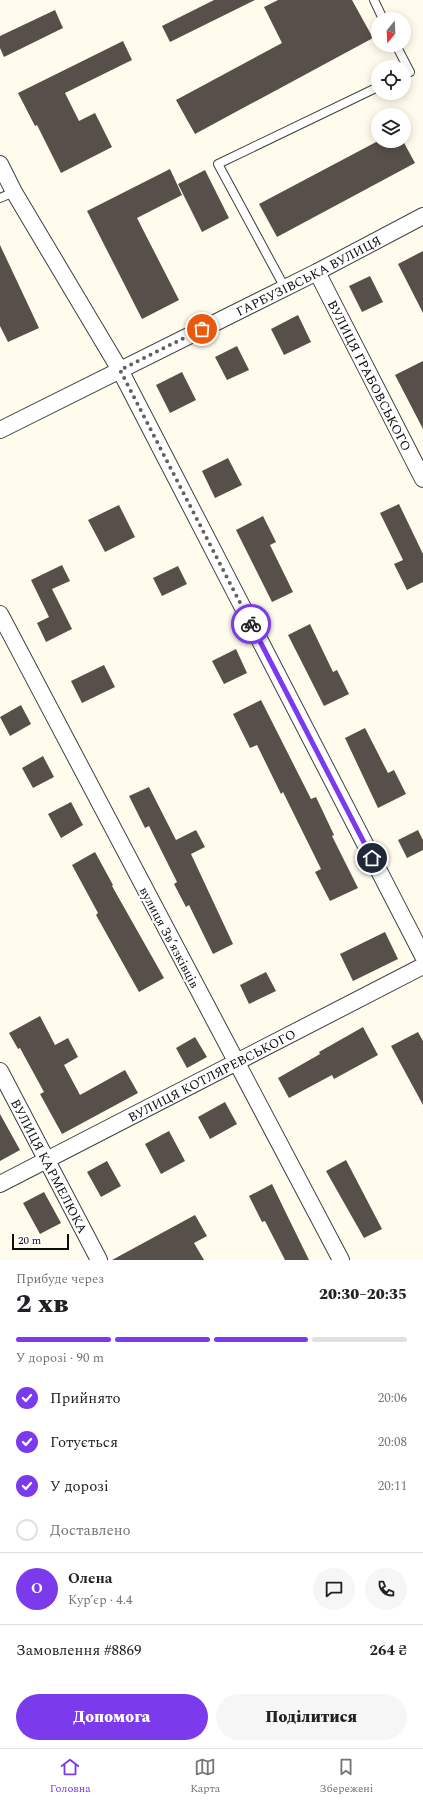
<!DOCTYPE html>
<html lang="uk">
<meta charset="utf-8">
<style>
body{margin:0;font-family:Spectral,serif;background:#f6f6f6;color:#202124;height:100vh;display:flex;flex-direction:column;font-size:15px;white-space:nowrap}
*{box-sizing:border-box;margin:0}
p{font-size:13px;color:#757577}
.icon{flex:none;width:22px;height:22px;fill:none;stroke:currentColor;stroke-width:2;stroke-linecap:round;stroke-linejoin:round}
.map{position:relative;height:1260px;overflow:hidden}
.side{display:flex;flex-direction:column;background:#fff;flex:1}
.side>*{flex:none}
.needle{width:26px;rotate:198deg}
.buttons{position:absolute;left:371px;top:12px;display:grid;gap:8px}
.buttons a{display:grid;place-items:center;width:40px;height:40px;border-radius:50%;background:#fff;box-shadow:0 2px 10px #0003;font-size:20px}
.scale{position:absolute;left:12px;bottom:10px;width:57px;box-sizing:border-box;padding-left:4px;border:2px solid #0d0d0d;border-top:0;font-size:11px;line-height:14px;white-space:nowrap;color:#0d0d0d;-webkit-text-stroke:3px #fff;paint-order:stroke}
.pin{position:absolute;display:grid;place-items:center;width:34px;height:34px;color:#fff;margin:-17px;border:2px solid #fff;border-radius:50%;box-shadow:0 1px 4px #0007}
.courier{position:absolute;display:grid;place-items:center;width:40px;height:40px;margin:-20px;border:3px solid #7c3aed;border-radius:50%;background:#fff;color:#222;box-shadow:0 1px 5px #0007}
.headline em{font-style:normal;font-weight:800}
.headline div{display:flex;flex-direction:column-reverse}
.headline{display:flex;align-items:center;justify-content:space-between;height:68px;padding:0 16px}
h1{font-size:26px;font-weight:800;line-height:30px}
.bar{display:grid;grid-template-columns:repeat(4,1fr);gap:6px 4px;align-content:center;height:48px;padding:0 16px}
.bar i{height:5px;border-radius:3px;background:#e0e0e0}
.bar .on{background:#7c3aed}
.bar p{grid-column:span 4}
.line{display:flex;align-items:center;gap:10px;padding:0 16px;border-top:1px solid #e0e0e0}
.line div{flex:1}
.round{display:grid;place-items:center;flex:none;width:42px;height:42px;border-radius:21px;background:#f6f6f6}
ol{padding:0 16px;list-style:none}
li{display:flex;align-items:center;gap:12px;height:44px}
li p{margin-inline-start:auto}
li .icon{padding:4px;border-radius:50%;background:#7c3aed;color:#fff;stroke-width:4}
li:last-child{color:#757577}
li i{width:22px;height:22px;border:2px solid #e0e0e0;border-radius:50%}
.action{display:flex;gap:8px;margin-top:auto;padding:8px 16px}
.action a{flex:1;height:46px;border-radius:24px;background:#7c3aed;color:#fff;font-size:16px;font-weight:800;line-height:46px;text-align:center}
.action a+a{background:#f6f6f6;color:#202124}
.tabs{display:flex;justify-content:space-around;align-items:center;height:56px;border-top:1px solid #e0e0e0;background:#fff;font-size:11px;color:#757577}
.tabs a{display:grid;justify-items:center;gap:2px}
.tabs .on{color:#7c3aed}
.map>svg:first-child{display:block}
.building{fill:#574f49}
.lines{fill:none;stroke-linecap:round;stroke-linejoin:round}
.lane-casing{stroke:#404040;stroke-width:10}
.street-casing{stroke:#404040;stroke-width:18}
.lane{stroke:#fff;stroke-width:8}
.street{stroke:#fff;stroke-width:16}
.done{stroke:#62615c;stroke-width:4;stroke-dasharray:0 7.2}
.route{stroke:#7c3aed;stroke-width:5}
.labels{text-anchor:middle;stroke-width:4;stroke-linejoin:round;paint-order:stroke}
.street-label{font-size:13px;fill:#0d0d0d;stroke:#fff}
</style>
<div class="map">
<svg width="423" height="1260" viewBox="0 0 423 1260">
<rect width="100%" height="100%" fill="#fffcee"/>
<path class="building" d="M214,0H255L170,42L162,26Z
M278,0H352L373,38L195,134L176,100L282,43L264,7Z
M55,10L63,28L4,57L0,48V36Z
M123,41L132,60L65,93L79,121L95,113L112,147L61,173L37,125L35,126L18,93Z
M378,141H403L415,163L277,237L259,204Z
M170,169L182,195L137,218L179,300L142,319L87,211Z
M205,170L229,218L202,232L178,184Z
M0,245L39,328L8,342L0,326Z
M423,251V313L398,264Z
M370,276L383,302L362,312L349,286Z
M298,315L311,342L284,355L271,329Z
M237,346L249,370L227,380L215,357Z
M423,361V429L395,375Z
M182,372L196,400L170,413L156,385Z
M228,458L242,485L215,498L202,471Z
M399,504L423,554V582L407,590L394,564L403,560L380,513Z
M119,505L135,537L105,552L88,520Z
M263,516L276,542L270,545L293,592L272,602L236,530Z
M62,565L70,581L52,589L72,629L46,642L37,623L49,617L31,580Z
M178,566L187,584L162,596L153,578Z
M310,624L333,672L337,670L349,694L324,706L288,635Z
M236,649L247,673L224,684L212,661Z
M104,665L115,687L82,703L71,681Z
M261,700L311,799L316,797L334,835L332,836L358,888L330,901L315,872L321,869L283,792L281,794L257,745L250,748L233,714Z
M21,705L31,724L10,736L0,717Z
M365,728L388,773L394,770L406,794L378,808L345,738Z
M43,756L54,777L33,788L22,768Z
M149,787L176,840L196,830L205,847L191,854L233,944L213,954L189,905L186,907L174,884L177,882L149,826L145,828L129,796Z
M71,802L83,825L61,838L48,814Z
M418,830L423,840V850L407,858L398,840Z
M95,852L113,885L112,886L164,978L139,992L96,915L98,913L72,865Z
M385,932L398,959L353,981L340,954Z
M266,972L276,991L249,1004L240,985Z
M40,1016L55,1045L68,1038L78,1057L64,1065L80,1095L125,1070L138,1093L62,1134L40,1094L44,1092L20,1048L18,1049L9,1033Z
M363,1027L378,1055L334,1079L332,1075L289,1098L278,1078L320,1054L319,1052Z
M418,1032L423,1041V1105L391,1046Z
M195,1037L207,1057L187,1068L176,1048Z
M225,1102L237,1124L210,1139L198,1117Z
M0,1114L20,1150L0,1161Z
M169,1131L185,1161L161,1174L145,1144Z
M346,1160L382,1229L364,1238L326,1171Z
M107,1161L121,1186L101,1197L87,1172Z
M272,1184L285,1211L309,1260H285L265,1221L262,1222L249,1196Z
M44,1192L61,1223L40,1234L23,1203Z
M195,1215L207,1236L194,1243L204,1260H112Z"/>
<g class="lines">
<g class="lane-casing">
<path id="lane" d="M374,0L383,19
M396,45L410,72L404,74
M0,198L14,192
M285,288L218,164L378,87"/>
</g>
<g class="street-casing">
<g id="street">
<path d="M0,164L14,192L120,370L423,956"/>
<path id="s1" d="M317,272L423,479"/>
<path id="s2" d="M0,430L317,272L423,216"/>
<path d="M0,614L341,1260"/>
<path id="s3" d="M0,1071L99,1260"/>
<path id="s4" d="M0,1184L423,966"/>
</g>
</g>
<use href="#lane" class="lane"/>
<use href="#street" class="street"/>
</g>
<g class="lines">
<path class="done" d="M202,329L120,370L251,624"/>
<path class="route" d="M251,624L372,858"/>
</g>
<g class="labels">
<g class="street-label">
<text dy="5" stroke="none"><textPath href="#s2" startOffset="345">ГАРБУЗІВСЬКА ВУЛИЦЯ</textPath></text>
<text dy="5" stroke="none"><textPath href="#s1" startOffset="116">ВУЛИЦЯ ГРАБОВСЬКОГО</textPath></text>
<text transform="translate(170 937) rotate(62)" y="5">вулиця Звʼязківців</text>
<text dy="5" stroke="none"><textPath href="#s4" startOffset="238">ВУЛИЦЯ КОТЛЯРЕВСЬКОГО</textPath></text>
<text dy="5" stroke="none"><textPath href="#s3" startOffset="107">ВУЛИЦЯ КАРМЕЛЮКА</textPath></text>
</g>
</g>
</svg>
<div class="buttons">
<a><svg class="needle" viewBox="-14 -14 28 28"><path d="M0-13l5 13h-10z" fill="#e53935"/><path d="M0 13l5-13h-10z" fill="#757577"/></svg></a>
<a><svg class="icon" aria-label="locate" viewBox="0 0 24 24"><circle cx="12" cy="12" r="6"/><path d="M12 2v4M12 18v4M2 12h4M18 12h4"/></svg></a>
<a><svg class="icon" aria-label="layers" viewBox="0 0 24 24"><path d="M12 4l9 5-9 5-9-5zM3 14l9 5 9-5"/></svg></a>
</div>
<div class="scale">20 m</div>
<div class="pin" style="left:202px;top:329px;background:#ea580c"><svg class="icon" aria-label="bag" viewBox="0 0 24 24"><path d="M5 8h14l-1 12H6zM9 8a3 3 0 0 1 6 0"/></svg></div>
<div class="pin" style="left:372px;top:858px;background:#1f2937"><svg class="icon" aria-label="home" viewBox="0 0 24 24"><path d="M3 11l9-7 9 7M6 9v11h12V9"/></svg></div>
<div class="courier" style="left:251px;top:624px"><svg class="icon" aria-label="bike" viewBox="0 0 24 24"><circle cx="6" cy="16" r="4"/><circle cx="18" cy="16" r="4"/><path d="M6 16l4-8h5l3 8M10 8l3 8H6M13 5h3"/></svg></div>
</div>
<section class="side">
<div class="headline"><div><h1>2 хв</h1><p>Прибуде через</p></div><em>20:30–20:35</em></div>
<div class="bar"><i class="on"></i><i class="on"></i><i class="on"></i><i></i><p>У дорозі · 90 m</p></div>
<ol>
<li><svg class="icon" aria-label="check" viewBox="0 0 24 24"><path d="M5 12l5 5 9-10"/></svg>Прийнято<p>20:06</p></li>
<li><svg class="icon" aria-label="check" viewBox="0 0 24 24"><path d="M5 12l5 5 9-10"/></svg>Готується<p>20:08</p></li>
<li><svg class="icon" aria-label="check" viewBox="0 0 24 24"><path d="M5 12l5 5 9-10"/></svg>У дорозі<p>20:11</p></li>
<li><i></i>Доставлено</li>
</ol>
<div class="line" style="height:72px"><b class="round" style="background:#7c3aed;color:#fff">О</b><div><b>Олена</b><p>Кур’єр · 4.4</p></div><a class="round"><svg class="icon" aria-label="chat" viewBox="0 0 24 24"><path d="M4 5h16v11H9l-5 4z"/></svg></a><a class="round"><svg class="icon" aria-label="phone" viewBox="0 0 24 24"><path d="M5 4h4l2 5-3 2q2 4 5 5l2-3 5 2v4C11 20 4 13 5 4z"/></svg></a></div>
<div class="line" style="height:52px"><div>Замовлення #8869</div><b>264 ₴</b></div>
<div class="action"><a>Допомога</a><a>Поділитися</a></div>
</section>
<nav class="tabs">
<a class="on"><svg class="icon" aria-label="home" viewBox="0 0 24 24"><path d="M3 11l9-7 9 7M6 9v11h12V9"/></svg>Головна</a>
<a><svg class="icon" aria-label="map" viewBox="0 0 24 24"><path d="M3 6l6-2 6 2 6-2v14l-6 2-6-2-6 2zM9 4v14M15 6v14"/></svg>Карта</a>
<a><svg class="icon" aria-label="saved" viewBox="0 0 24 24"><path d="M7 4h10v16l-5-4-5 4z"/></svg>Збережені</a>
</nav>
